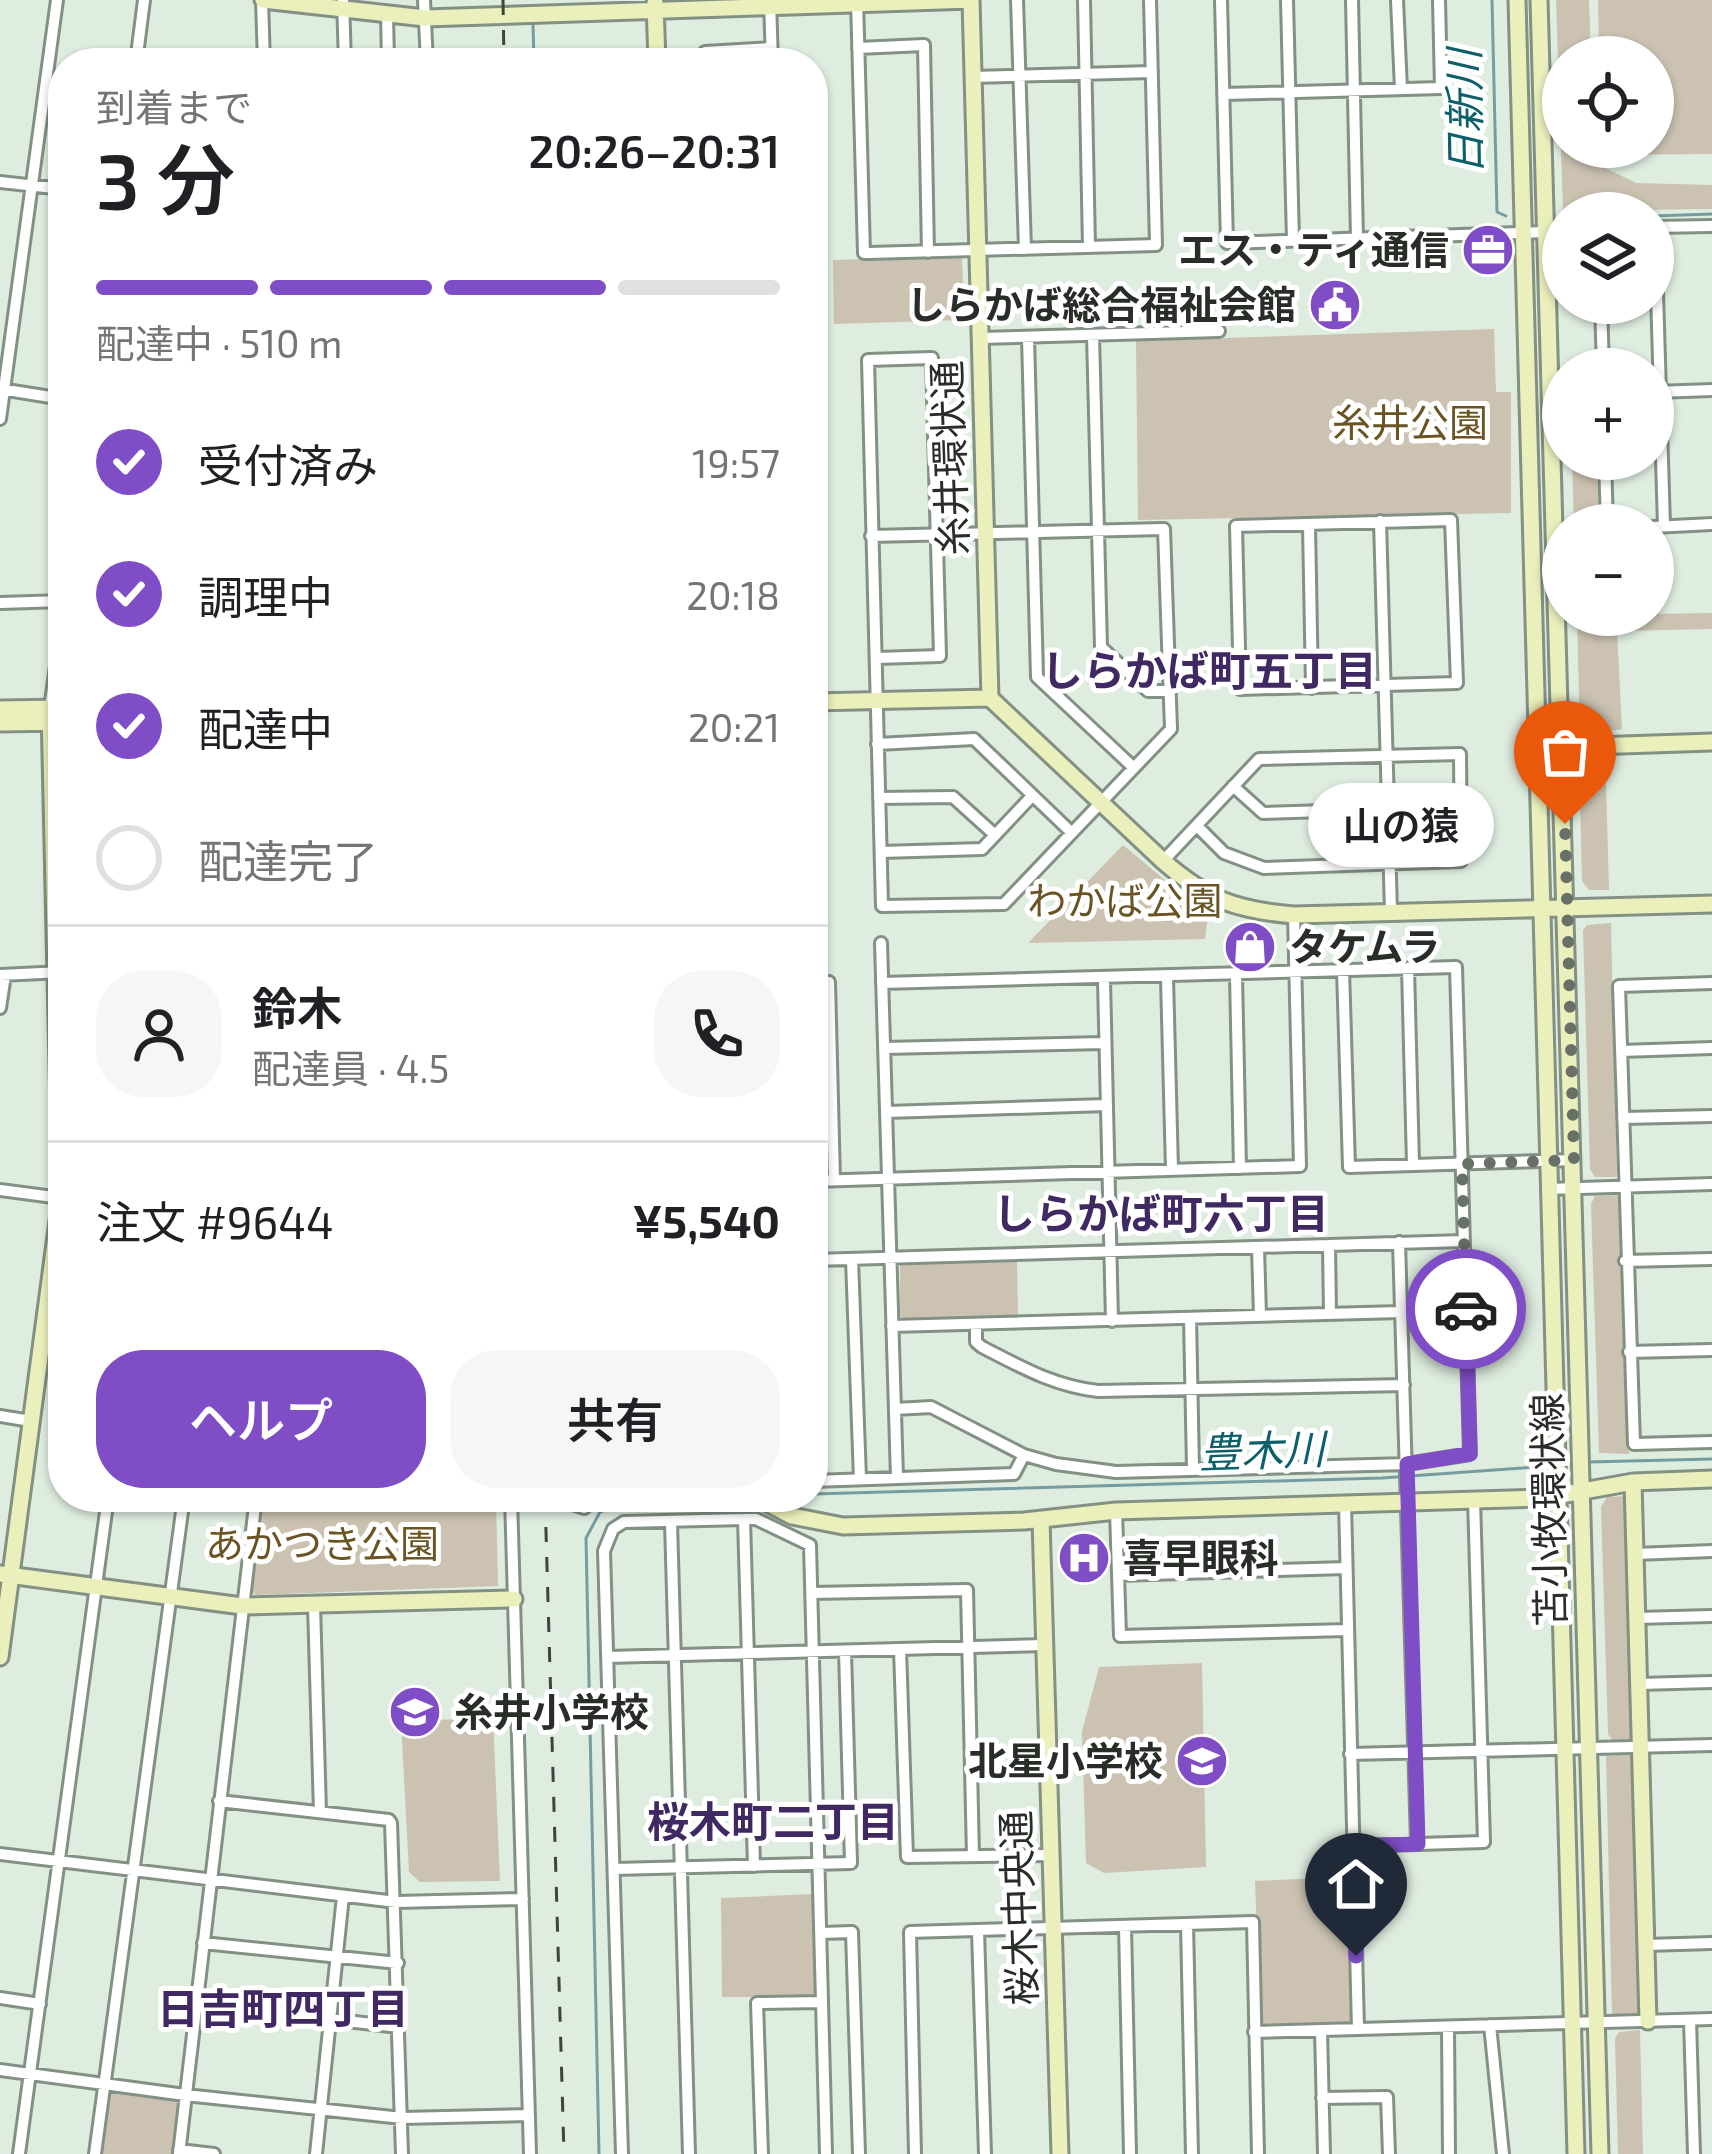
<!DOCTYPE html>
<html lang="ja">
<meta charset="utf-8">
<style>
body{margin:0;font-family:"Exo 2","Noto Sans JP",sans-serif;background:#f6f6f6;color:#202124;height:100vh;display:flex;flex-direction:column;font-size:45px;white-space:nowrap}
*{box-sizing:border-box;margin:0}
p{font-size:39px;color:#757577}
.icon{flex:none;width:66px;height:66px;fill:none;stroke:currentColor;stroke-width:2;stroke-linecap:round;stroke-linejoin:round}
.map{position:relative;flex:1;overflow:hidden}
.side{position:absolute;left:48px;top:48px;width:780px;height:1464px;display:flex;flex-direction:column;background:#fff;border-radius:48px;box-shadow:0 3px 9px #0004}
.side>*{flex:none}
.fabs{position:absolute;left:1542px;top:36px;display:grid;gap:24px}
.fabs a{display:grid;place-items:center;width:132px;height:132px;border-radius:50%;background:#fff;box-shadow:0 3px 9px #0004;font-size:60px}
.pin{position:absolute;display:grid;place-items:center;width:102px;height:102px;color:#fff;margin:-123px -51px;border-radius:50% 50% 50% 0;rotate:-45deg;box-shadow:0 0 12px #0007}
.pin .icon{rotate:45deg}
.courier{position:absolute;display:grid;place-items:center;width:120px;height:120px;margin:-60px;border:9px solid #7f4dc5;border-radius:50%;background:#fff;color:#222;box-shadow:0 3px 15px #0007}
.bubble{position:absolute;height:84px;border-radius:42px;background:#fff;box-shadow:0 3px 9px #0004;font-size:39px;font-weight:600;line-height:84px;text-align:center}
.head em{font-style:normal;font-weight:600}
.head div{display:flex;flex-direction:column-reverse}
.head{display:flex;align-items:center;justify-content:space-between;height:204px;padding:0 48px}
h1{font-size:78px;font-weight:600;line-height:90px}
.bar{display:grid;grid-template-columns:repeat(4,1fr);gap:18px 12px;align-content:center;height:144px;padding:0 48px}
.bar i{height:15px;border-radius:9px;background:#e0e0e0}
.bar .on{background:#7f4dc5}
.bar p{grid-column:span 4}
.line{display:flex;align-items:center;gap:30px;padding:0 48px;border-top:3px solid #e0e0e0}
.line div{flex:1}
.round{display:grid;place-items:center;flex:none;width:126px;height:126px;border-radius:48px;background:#f6f6f6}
ol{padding:0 48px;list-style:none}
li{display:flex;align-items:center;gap:36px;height:132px}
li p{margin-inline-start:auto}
li .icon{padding:12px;border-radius:50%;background:#7f4dc5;color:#fff;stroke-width:4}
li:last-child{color:#757577}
li i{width:66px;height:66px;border:6px solid #e0e0e0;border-radius:50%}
.cta{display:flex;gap:24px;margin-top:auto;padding:24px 48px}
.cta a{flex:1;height:138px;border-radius:48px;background:#7f4dc5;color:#fff;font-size:48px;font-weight:600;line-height:138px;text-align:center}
.cta a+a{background:#f6f6f6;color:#202124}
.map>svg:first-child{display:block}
.green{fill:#cbc2b1}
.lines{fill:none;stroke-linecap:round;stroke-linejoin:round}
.stream{stroke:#769ca2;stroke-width:3}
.street-casing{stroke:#839084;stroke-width:16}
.secondary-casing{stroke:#839084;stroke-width:21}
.street{stroke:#fff;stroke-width:10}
.secondary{stroke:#ebefbb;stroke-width:15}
.rail{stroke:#3e443e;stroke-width:3;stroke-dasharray:15 15;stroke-linecap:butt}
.done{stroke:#687068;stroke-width:12;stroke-dasharray:0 21.6}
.route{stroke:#7f4dc5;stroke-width:15}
.labels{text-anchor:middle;stroke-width:10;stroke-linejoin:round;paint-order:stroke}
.poi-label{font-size:39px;font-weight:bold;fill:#282d28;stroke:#fff;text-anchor:end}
.park-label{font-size:39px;fill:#6b5423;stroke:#fff}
.street-label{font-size:39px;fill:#282d28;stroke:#fff}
.water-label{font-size:42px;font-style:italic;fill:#0d5f69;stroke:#fff}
.neighbourhood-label{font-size:42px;font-weight:bold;fill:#402963;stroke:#fff}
</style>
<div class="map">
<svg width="1712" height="2154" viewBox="0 0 1712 2154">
<rect width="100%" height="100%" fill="#dfede0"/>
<path class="green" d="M1556,0H1589L1591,57H1563V147H1594L1595,163L1636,183L1712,185V209L1563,211Z
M1598,0H1712V154L1600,155V147H1653V57H1599Z
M962,256L964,320L834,324L833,260Z
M1494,329L1496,392H1511V513L1138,520L1136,341Z
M1572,459H1597L1599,525H1574Z
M1712,613V629L1617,631L1622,729L1580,736L1577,615Z
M1605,750L1609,890H1589L1582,881L1579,759L1584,751Z
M1123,845L1208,916L1205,939L1028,943Z
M1611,923L1617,1177H1595L1590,1169L1583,930L1587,925Z
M1619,1195L1629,1454L1599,1453L1591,1204L1595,1196Z
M1017,1262L1018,1317L904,1320L900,1315V1263Z
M1629,1496L1634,1739L1612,1740L1608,1734L1601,1507L1607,1497Z
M263,1497H496L498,1586L256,1595L250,1590Z
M1202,1663L1206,1867L1104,1873L1086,1863L1082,1732L1099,1667Z
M493,1717L500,1881L420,1882L409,1872L401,1722Z
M1634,1755L1642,2013L1612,2015L1606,1756Z
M1347,1877L1351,2022L1260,2025L1255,1881Z
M813,1894L817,1993L813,1997H722L721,1898Z
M1640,2030L1643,2154H1618L1615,2038L1619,2032Z
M111,2092L179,2100L173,2154H100Z"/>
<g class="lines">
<path class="stream" d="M1492,0L1497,212L1506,216
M533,23L534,63
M1653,216L1712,214
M1588,1462L1712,1459
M813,1494L1382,1478L1549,1466
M599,2154L586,1538L600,1512L627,1501L734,1497"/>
<g class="street-casing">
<path id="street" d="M262,0L264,63
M343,0L345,63
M424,0L427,63
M770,0L772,63
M857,0L864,253H869L1156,245L1150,0
M1017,0L1025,249
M1084,0L1089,247
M1221,0L1227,243L1547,232
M1287,0L1293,241
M1352,0L1357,239
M1397,0L1401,89
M387,13L388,63
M858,48L924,45L928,252
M136,63L144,0
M705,63V52L771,48
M973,77L1152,72
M1223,94L1441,88L1439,0
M0,182L63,189
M1653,227L1712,226
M1655,227L1664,526
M1601,303L1603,369
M1093,335L1101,647L1148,691H1169
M1028,337L1037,677L1134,768
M980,338L1219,331
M0,389L63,399
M1655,392L1712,390
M0,419L57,0
M1605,459L1607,525
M1451,520L1457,683L1240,689L1236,526Z
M1380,521L1391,912
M1309,525L1312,688
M1653,527L1712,524
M871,536C969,534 1067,532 1164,529L1171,729L1004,904L882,906L868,360L932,358L940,656L876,658
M0,603L63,601
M50,709L63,615
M877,744L974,739L1072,833
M1233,786L1263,813L1388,809
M879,798L953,797L995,835
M881,852L982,849L1032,796
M1163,861L1259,759L1460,754L1461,861L1264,868L1224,853L1197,826
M881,943L897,1478
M1408,968L1413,1164
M1343,969L1349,1167L1573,1160
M0,975L63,972
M1236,975L1240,1168
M1167,978L1172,1170
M1104,980L1112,1321
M813,983L829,982L834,1180
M882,983L1456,967L1470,1454L1407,1464L1116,1472L1056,1464L1024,1455L931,1407L895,1409
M1712,983L1619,986L1634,1444L1712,1442
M0,1008L5,975
M884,1048L1104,1043
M1621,1051L1712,1048
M887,1112L1106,1105
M1623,1118L1712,1116
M813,1181L1300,1166L1294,915
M1547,1189L1712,1184
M0,1190L61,1198
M1399,1242L1417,1843
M1329,1245L1330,1314
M1258,1247L1260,1316
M852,1259L860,1479
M813,1260L1464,1241
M1625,1261L1712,1259
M1190,1318L1193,1469
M976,1324V1342L982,1347C1021,1367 1054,1386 1098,1391L1404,1385
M892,1326L1401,1312
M1629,1352L1712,1350
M0,1416L31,1421
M813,1481L1014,1474L1024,1455
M511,1497L530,2154
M575,1497V1505L584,1508L596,1497
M1345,1503L1358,2029
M1116,1511L1120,1636L1347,1630
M744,1519L754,1866
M671,1522L689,2154
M1635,1554L1712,1551
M1118,1575L1346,1568
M812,1593L967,1590L973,1856
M314,1605L320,1812
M1637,1618L1712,1616
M900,1649L907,1857L1050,1855
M608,1657L1045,1645
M1639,1684L1712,1682
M1350,1754L1712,1745
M219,1801L389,1820L391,1823L402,2154
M1354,1846L1484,1842L1474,1499
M0,1854L396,1902L523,1899
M614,1869L851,1863L845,1651
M1187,1924L1192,2154
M1125,1926L1130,2154
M978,1931L985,2154
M821,1933L852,1932L859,2154
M203,1943L398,1963
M1646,1945L1712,1943
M0,1998L40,2004
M196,2004L399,2027
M1690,2020L1694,2154
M1490,2025L1503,2154
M1448,2027L1449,2154
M1321,2030L1324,2154
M1254,2032L1712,2019
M0,2070L185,2095L402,2118L529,2115
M1322,2098L1387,2097L1389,2154
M179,2150L214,2154
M19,2154L108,1497
M95,2154L184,1497
M179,2154L256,1497
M316,2154L343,1896
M622,2154L604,1551L613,1529L624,1522L744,1519H756L810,1545L826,2154
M762,2154L757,2003L822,2002
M915,2154L910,1932L1253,1922L1258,2154"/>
</g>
<g class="secondary-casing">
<path id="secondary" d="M263,0L425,18L971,0L990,698L1163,861C1208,900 1235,910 1294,915L1712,904
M1517,0L1576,2154
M1539,0L1600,2154
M655,3L657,63
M813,702L990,698
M0,709L63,708
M0,723L63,722
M1563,747L1712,742
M1633,1482L1648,2021
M756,1497L792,1516L843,1526L1024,1521L1116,1511L1544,1498L1633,1482L1712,1479
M1041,1520L1060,2154
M0,1574L242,1606L514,1599
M0,1657L61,1198L50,709"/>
</g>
<use href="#street" class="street"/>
<use href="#secondary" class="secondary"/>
<path class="rail" d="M503,0L504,63
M545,1497L564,2154"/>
</g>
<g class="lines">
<path class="done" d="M1466,1309L1462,1164L1574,1160L1565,824"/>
<path class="route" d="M1356,1956L1354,1846L1418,1844L1407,1464L1470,1454L1466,1309"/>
</g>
<defs>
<g id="office-disc" transform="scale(2.7)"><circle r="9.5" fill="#7f4dc5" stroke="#fff"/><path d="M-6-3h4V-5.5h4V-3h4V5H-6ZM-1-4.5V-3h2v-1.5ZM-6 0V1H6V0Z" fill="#fff"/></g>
<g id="civic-disc" transform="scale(2.7)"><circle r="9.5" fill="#7f4dc5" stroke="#fff"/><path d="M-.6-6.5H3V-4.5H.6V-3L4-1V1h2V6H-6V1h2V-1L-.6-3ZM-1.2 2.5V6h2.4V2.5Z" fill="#fff"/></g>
<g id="shop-disc" transform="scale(2.7)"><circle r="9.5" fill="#7f4dc5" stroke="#fff"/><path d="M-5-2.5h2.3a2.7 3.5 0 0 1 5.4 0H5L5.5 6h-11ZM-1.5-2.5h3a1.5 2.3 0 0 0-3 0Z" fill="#fff"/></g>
<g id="hospital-disc" transform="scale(2.7)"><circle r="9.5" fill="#7f4dc5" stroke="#fff"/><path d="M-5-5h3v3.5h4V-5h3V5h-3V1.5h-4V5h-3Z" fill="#fff"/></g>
<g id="school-disc" transform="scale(2.7)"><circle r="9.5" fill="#7f4dc5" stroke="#fff"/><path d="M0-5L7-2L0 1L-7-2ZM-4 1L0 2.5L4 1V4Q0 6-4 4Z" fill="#fff"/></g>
</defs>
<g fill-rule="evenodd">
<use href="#office-disc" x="1488" y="250"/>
<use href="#civic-disc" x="1335" y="305"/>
<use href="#shop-disc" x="1250" y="947"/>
<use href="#hospital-disc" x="1084" y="1558"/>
<use href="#school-disc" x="415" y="1712"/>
<use href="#school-disc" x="1202" y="1761"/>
</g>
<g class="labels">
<g class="poi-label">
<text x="1449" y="264">エス・ティ通信</text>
<text x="1296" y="319">しらかば総合福祉会館</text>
<text x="1289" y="961" text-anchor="start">タケムラ</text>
<text x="1123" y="1572" text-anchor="start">喜早眼科</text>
<text x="454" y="1726" text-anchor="start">糸井小学校</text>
<text x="1163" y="1775">北星小学校</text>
</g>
<g class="park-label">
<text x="1410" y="437">糸井公園</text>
<text x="1125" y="915">わかば公園</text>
<text x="322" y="1558">あかつき公園</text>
</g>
<g class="street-label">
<text transform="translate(950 458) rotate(-92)" y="14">糸井環状通</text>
<text transform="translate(1549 1510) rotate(-91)" y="14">苫小牧環状線</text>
<text transform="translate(1019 1908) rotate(-92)" y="14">桜木中央通</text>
</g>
<g class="water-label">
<text transform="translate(1465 112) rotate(-91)" y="15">日新川</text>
<text transform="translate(1262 1451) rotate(-2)" y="15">豊木川</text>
</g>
<g class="neighbourhood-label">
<text x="1209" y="686">しらかば町五丁目</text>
<text x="1161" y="1229">しらかば町六丁目</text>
<text x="773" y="1837">桜木町二丁目</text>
<text x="283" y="2024">日吉町四丁目</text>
</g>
</g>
</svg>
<div class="fabs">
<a><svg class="icon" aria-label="locate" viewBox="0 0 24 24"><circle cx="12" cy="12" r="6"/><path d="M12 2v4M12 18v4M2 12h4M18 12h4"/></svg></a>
<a><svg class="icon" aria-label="layers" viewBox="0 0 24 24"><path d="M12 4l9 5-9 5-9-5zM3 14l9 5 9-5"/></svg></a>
<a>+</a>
<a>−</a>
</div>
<div class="pin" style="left:1565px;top:824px;background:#ea580c"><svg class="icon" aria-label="bag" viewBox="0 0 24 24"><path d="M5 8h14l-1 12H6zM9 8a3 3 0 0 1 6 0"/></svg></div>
<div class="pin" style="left:1356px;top:1956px;background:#1f2937"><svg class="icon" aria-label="home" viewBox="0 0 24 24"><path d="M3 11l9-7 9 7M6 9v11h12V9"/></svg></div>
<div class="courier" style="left:1466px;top:1309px"><svg class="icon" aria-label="car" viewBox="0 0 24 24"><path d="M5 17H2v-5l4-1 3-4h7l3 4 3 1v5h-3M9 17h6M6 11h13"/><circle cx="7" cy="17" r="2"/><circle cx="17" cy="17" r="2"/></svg></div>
<div class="bubble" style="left:1308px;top:783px;width:186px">山の猿</div>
<section class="side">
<div class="head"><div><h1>3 分</h1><p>到着まで</p></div><em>20:26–20:31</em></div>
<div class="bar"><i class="on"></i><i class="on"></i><i class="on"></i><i></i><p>配達中 · 510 m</p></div>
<ol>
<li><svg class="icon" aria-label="check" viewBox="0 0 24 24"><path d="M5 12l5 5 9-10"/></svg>受付済み<p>19:57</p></li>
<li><svg class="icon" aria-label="check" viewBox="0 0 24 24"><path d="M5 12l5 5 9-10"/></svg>調理中<p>20:18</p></li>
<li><svg class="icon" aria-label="check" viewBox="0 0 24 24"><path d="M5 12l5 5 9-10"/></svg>配達中<p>20:21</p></li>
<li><i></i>配達完了</li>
</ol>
<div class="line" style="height:216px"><a class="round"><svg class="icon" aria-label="person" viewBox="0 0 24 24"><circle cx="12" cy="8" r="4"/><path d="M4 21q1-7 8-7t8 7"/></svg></a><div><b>鈴木</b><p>配達員 · 4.5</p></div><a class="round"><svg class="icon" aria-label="phone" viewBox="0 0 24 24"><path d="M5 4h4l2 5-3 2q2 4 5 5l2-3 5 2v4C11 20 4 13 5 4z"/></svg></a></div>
<div class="line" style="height:156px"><div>注文 #9644</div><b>¥5,540</b></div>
<div class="cta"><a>ヘルプ</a><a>共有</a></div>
</section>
</div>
